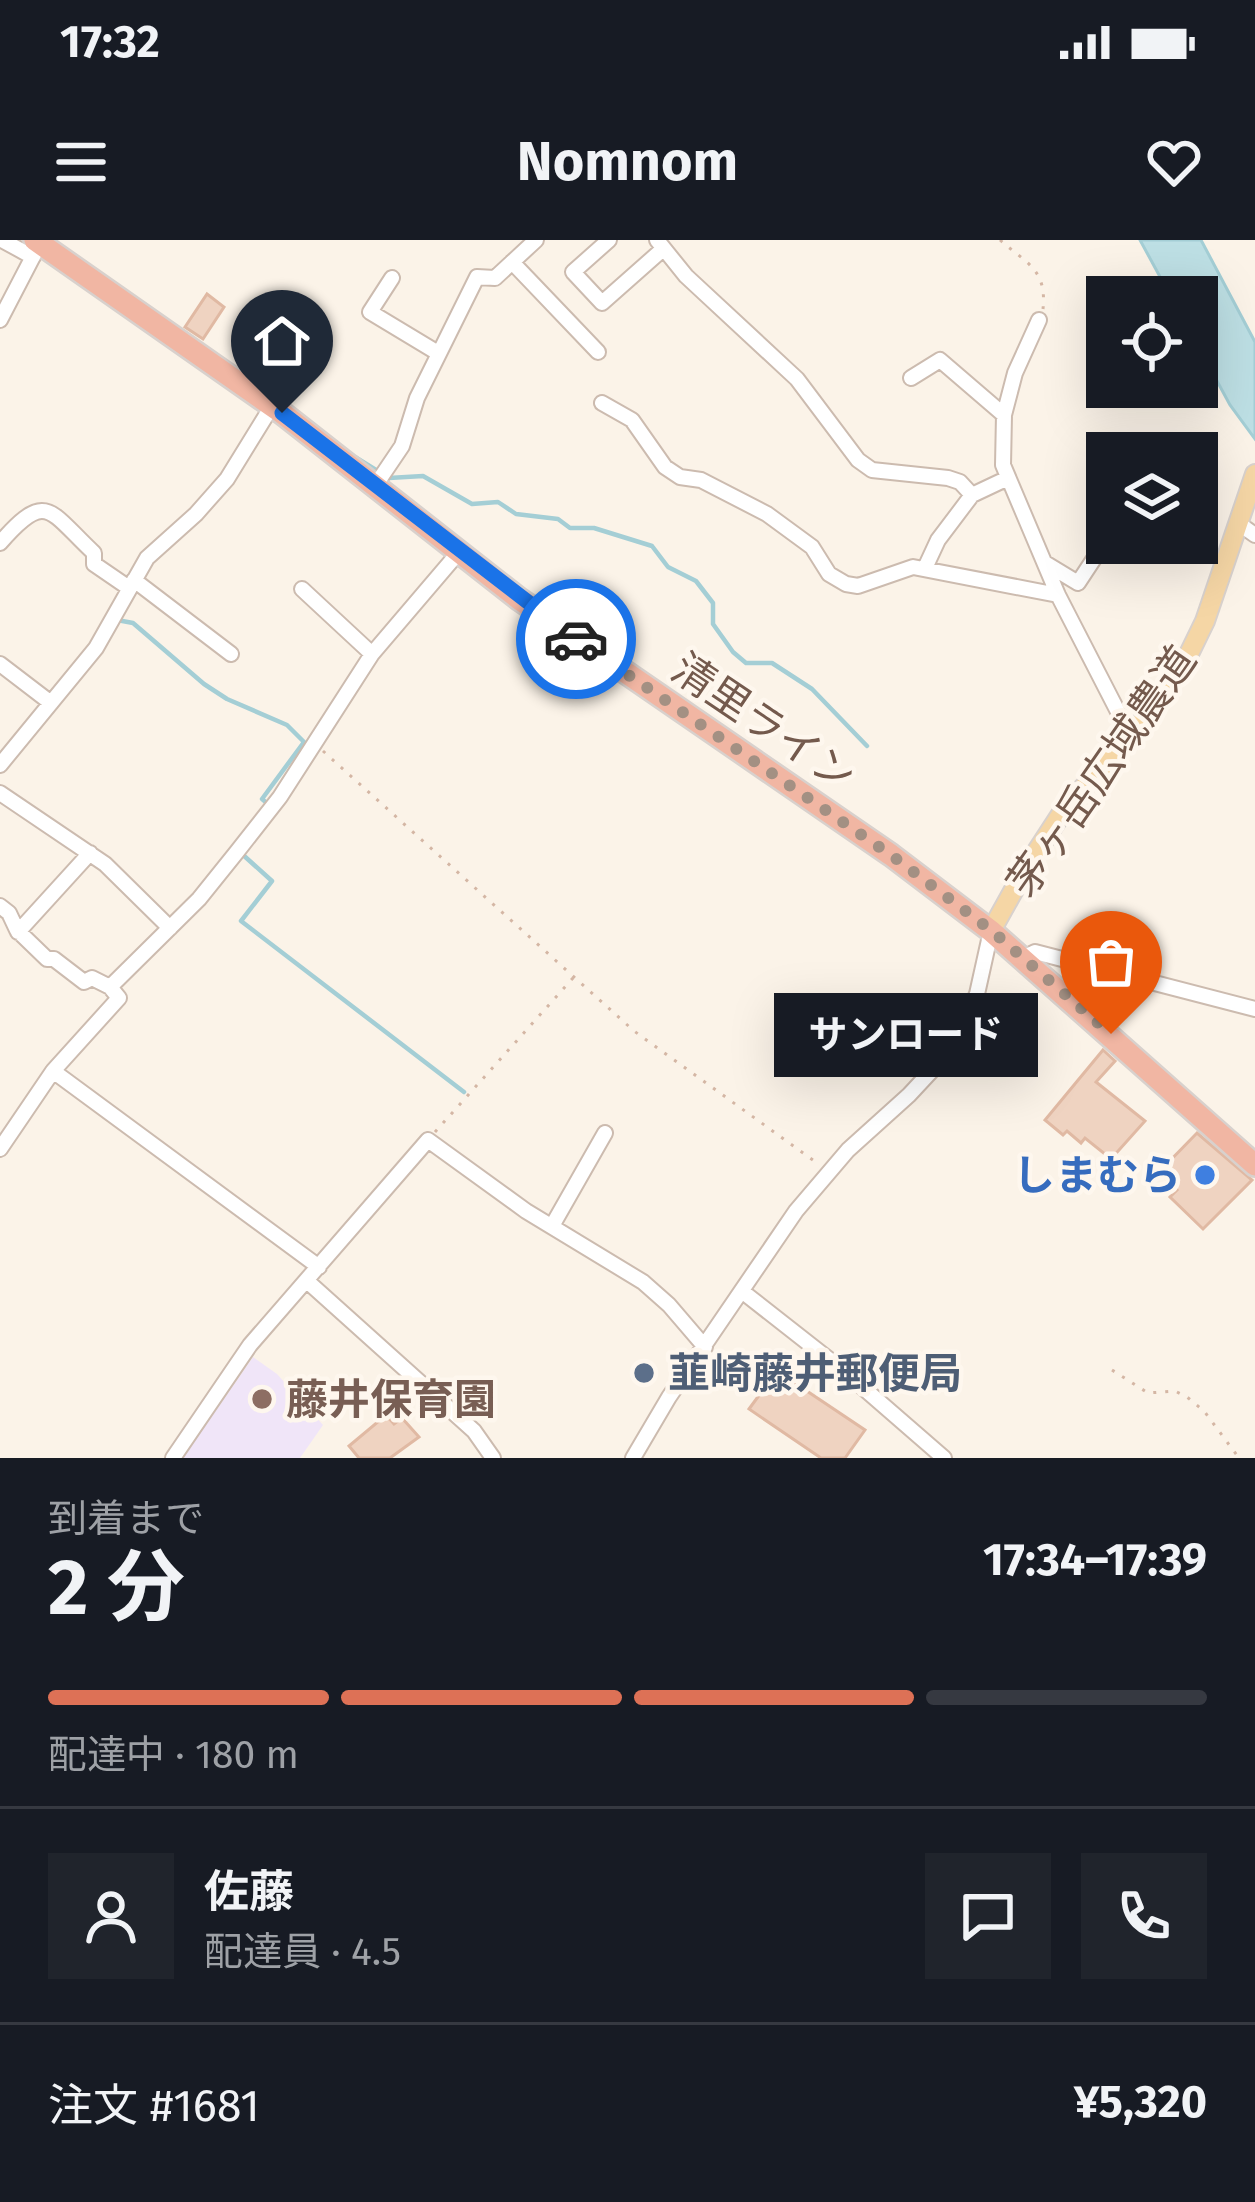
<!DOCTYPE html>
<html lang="ja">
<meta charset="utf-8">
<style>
body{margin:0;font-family:"Fira Sans","Noto Sans JP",sans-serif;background:#20242c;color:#f1f3f6;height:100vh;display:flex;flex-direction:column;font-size:45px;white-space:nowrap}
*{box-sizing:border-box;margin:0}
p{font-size:39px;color:#9ea1a6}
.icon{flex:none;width:66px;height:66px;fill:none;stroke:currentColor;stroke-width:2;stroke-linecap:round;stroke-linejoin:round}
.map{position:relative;height:1218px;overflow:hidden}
.side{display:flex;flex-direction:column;background:#171b24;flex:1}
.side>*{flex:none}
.buttons{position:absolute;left:1086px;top:36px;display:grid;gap:24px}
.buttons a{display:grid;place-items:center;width:132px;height:132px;border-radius:0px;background:#171b24;box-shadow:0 12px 48px #0002;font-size:60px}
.pin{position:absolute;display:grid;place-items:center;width:102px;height:102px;color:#fff;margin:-123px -51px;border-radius:50% 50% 50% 0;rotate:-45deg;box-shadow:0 0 12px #0007}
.pin .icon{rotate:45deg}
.courier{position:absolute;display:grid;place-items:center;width:120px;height:120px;margin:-60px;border:9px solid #1a73e8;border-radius:50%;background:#fff;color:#222;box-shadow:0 3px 15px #0007}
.bubble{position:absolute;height:84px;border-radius:0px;background:#171b24;box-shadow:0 12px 48px #0002;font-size:39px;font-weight:700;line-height:84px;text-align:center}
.overview em{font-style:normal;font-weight:700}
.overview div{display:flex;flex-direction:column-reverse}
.overview{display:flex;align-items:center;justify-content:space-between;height:204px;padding:0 48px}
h1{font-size:78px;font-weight:700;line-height:90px}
.bar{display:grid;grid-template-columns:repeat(4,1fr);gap:18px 12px;align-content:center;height:144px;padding:0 48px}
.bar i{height:15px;border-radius:9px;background:#363941}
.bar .on{background:#dd7156}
.bar p{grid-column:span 4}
.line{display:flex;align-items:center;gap:30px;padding:0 48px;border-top:3px solid #363941}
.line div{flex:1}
.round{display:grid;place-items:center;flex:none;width:126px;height:126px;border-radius:0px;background:#20242c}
.status{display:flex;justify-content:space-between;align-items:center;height:84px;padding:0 60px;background:#171b24;direction:ltr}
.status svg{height:33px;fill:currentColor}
header{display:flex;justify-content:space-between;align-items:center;height:156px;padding:0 48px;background:#171b24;font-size:54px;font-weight:700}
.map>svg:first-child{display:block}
.education{fill:#f0e5f8}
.water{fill:#bddfe4;stroke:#a4ced5;stroke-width:3}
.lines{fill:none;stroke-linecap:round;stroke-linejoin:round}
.stream{stroke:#a4ced5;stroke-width:4.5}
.building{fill:#efd3c1;stroke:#e0b9a3;stroke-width:3}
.minor-casing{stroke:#ccbbaf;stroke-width:18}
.major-casing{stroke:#d8d1cd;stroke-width:22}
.highway-casing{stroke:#d8d1cd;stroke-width:26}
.path{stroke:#d4b6a4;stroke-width:3;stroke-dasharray:3 9;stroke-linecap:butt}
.minor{stroke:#fff;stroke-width:14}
.major{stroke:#f5d6a5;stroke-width:18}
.highway{stroke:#f1b6a3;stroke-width:21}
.done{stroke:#a39083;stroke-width:12;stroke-dasharray:0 21.6}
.route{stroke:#1a73e8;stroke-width:15}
.shop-dot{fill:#3f7fe0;stroke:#fef7ee;stroke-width:4.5}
.service-dot{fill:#5c6f8a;stroke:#fef7ee;stroke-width:4.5}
.education-dot{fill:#8d6e63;stroke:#fef7ee;stroke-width:4.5}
.labels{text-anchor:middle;stroke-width:9;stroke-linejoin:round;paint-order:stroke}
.street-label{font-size:42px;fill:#745a4d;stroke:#fef7ee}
.shop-label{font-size:42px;font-weight:bold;fill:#366cbe;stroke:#fef7ee;text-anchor:end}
.service-label{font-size:42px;font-weight:bold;fill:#4e5e75;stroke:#fef7ee;text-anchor:start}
.education-label{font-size:42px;font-weight:bold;fill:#785e54;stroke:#fef7ee;text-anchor:start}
</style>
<div class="status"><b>17:32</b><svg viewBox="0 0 49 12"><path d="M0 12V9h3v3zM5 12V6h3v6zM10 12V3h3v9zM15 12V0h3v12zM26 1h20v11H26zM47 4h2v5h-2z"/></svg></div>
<header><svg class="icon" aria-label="menu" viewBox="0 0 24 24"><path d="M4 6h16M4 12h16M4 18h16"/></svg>Nomnom<svg class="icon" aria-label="heart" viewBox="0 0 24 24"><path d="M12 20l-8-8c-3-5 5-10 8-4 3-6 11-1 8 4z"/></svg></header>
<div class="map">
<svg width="1255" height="1218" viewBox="0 0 1255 1218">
<rect width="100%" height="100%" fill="#fbf3e8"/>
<path class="education" d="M253,1117L277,1134L323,1185L300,1218H183Z"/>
<path class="water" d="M1140,0H1201L1255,102V199L1230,165L1197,104V57H1171Z"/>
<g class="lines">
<path class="stream" d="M355,217L389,238L423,236L472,264L498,262L516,274L558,279L570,288H594L652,306L668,327L696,341L713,363V384L733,412L746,423H772L812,449L867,506
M117,380L133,383L204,444L227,459L287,485L304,502L262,559L268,564
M242,614L272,641L241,681L464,852"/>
</g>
<path class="building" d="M207,54L224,67L203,99L185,87Z
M1103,810L1115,821L1096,842L1145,881L1111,919L1085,898L1081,903L1067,891L1063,895L1045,880Z
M1197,893L1252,940L1203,989L1170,957L1177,950L1159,932Z
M777,1131L865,1190L845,1218H821L749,1169Z
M386,1175L394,1184L402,1178L419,1197L390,1218H359L349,1206Z"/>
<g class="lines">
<g class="minor-casing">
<path id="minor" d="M2,0L33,17
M609,0L573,32L602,63L663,9
M657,0L686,36L797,139L858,220L872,230L948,238L960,242L972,255L1008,238
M512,22L598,112
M392,38L370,72L438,113
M0,80L40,3
M1039,80L1015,133L1004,175L1003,225L1058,355L1131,497
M911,138L940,120L1004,175
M602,163L632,180L665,227L680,237L701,240L767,274L812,307L829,334L846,344L858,346L913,327L1058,355
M375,246L402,206L417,158L477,37L495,38L536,0
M1238,283L1255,295
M0,303C47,249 49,271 94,313V324L129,348
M1045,323L1078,343L1107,299
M925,328L938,300L972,255
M134,340L231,414
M302,349L372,414
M0,424L51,463
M0,525L96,408L147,318L196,274L227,239L272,166
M0,553L105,624L170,688
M0,666L9,673L17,690L47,719H54L84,742L92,738L110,747
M18,692L90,613
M1023,718L1035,712L1255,769
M53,831L119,758L110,747L199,659L236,613L280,557L372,414L459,312
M0,909L53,831L319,1027
M552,986L605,893
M307,1041L474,1191L493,1218
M743,1052L845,1132L944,1218
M173,1218L250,1105L428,900L526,971L643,1042L669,1065L705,1107
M633,1218L669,1157L796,971L848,910L909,855L949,812L977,754L991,691"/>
</g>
<g class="major-casing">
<path id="major" d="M991,691L1026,628L1067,565L1131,497L1186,420L1205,381L1255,234"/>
</g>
<g class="highway-casing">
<path id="highway" d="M35,0L282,173L519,359L891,615L991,691L1255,925"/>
</g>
<path class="path" d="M1000,0C1027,24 1047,29 1043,69
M323,511L634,791L817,923
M435,892L573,738
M1112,1130L1148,1153L1175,1151L1187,1157L1204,1171L1239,1218"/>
<use href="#minor" class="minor"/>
<use href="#major" class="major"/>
<use href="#highway" class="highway"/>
</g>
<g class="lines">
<path class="done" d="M576,399L891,615L992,691L1111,794"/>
<path class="route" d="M282,173L576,399"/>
</g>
<circle class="shop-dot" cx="1205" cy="935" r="12"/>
<circle class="service-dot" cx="644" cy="1133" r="12"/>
<circle class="education-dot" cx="262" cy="1159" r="12"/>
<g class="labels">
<g class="street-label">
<text transform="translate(764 482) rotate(34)" y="15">清里ライン</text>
<text transform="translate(1101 531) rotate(-55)" y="15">茅ヶ岳広域農道</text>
</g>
<g class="shop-label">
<text x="1181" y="950">しまむら</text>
</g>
<g class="service-label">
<text x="668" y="1148">韮崎藤井郵便局</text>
</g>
<g class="education-label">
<text x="286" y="1174">藤井保育園</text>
</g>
</g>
</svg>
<div class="buttons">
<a><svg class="icon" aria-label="locate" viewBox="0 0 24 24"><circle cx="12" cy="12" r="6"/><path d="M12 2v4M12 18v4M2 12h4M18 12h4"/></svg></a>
<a><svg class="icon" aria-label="layers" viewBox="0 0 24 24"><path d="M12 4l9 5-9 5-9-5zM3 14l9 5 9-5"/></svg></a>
</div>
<div class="pin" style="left:1111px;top:794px;background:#ea580c"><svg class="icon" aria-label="bag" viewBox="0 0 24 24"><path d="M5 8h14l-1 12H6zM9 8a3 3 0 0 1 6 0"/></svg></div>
<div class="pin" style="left:282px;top:173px;background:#1f2937"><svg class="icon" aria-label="home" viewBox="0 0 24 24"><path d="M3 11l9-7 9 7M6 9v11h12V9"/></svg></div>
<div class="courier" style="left:576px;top:399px"><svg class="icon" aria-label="car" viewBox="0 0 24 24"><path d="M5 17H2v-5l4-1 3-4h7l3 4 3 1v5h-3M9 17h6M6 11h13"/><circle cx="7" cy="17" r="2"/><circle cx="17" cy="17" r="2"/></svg></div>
<div class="bubble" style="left:774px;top:753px;width:264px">サンロード</div>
</div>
<section class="side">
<div class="overview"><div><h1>2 分</h1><p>到着まで</p></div><em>17:34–17:39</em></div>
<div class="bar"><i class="on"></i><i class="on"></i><i class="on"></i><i></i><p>配達中 · 180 m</p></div>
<div class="line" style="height:216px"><a class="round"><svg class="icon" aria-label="person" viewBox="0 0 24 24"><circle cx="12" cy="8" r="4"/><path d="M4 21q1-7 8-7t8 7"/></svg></a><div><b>佐藤</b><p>配達員 · 4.5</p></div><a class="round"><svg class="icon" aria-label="chat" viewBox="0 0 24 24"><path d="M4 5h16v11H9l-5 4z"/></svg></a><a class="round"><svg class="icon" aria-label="phone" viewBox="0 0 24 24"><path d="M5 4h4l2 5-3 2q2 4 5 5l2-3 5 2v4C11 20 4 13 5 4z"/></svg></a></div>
<div class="line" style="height:156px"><div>注文 #1681</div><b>¥5,320</b></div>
</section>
